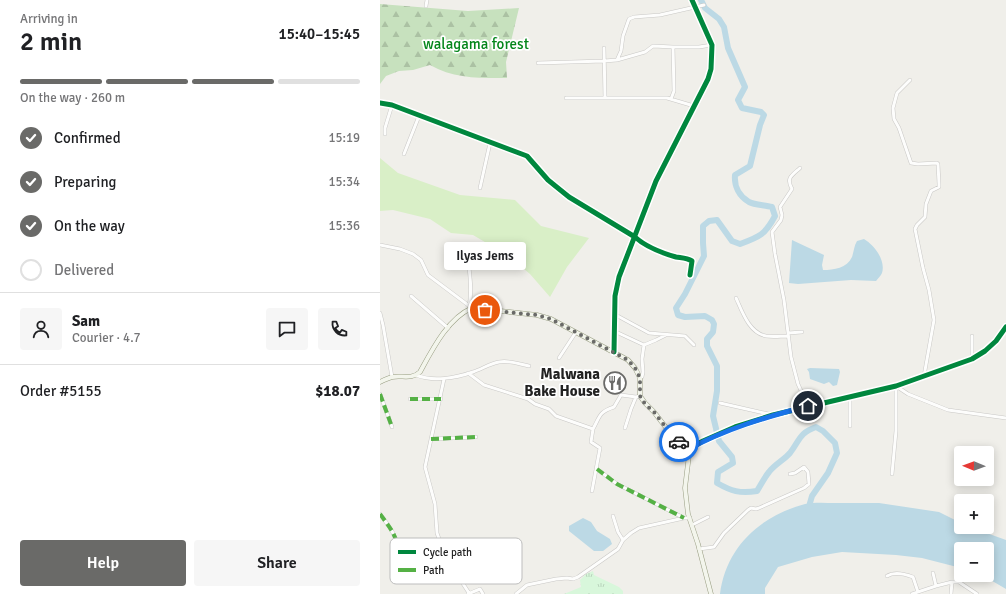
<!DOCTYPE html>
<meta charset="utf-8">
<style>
body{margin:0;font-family:Signika,sans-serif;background:#f6f6f6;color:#202124;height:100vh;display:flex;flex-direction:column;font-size:15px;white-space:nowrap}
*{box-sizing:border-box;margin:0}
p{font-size:13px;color:#757577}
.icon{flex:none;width:22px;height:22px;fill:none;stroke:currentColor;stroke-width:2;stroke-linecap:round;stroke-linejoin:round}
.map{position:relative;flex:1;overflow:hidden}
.drawer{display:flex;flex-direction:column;background:#fff;width:380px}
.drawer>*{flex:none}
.needle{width:26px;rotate:271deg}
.fabs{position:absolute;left:574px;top:446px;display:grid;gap:8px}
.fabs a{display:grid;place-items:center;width:40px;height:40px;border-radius:4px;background:#fff;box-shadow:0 2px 10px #0003;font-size:20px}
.pin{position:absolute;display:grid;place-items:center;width:34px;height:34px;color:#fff;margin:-17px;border:2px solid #fff;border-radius:50%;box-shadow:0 1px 4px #0007}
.courier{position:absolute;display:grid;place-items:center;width:40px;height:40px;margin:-20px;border:3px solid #1a73e8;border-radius:50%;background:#fff;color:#222;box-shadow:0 1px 5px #0007}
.bubble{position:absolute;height:28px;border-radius:4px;background:#fff;box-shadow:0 2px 10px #0003;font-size:13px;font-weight:600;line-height:28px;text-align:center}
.overview em{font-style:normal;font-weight:600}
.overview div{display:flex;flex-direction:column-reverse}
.overview{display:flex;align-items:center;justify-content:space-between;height:68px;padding:0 20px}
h1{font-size:26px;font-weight:600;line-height:30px}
.bar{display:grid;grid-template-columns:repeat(4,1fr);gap:6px 4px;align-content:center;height:48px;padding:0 20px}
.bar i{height:5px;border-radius:3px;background:#e0e0e0}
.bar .selected{background:#6a6a68}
.bar p{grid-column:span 4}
.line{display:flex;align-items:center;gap:10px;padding:0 20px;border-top:1px solid #e0e0e0}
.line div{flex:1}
.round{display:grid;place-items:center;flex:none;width:42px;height:42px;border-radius:4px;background:#f6f6f6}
ol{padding:0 20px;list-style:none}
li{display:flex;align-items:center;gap:12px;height:44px}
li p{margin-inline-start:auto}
li .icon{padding:4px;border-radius:50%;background:#6a6a68;color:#fff;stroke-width:4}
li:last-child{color:#757577}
li i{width:22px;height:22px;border:2px solid #e0e0e0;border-radius:50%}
.primary-button{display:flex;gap:8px;margin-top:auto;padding:8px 20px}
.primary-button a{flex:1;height:46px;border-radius:4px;background:#6a6a68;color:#fff;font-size:16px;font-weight:600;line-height:46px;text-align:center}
.primary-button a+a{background:#f6f6f6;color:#202124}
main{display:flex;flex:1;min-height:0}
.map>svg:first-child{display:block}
.grass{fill:#d9efc7}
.forest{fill:url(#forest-firs)}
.park{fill:url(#park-tufts)}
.water{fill:#bcd9e5}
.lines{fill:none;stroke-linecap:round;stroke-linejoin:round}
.river{stroke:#bcd9e5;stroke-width:6}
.street-casing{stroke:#c9c8c6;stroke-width:4}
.secondary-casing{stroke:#979c80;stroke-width:5}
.street{stroke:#fdfdfc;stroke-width:3}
.secondary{stroke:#f3f5ec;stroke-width:4}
.quiet{stroke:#55b145;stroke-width:4;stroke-dasharray:8 4;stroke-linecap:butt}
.cycleway-casing{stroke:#fff;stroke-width:8}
.cycleway{stroke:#00873e;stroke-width:5}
.done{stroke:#6a6a68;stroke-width:4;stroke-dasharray:0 7.2}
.route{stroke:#1a73e8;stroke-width:5}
.labels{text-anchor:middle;stroke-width:3.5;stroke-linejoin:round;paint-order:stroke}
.park-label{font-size:15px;fill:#04861b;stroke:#fff}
.poi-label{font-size:15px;font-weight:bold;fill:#222;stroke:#fff;text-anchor:end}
.key{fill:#fff;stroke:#bdbdbd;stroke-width:1}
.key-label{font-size:11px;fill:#222}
</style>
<main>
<section class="drawer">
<div class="overview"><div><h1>2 min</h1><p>Arriving in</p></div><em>15:40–15:45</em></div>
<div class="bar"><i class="selected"></i><i class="selected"></i><i class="selected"></i><i></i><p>On the way · 260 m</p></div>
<ol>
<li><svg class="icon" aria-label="check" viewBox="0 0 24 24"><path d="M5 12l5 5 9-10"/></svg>Confirmed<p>15:19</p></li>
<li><svg class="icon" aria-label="check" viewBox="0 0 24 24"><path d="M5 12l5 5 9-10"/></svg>Preparing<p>15:34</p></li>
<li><svg class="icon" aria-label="check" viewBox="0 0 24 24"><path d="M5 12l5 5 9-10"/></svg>On the way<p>15:36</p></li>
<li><i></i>Delivered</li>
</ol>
<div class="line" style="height:72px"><a class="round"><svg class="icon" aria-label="person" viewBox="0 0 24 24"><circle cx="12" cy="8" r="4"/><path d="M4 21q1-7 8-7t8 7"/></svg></a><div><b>Sam</b><p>Courier · 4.7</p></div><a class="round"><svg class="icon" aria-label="chat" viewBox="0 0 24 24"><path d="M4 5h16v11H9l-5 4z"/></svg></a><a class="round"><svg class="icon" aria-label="phone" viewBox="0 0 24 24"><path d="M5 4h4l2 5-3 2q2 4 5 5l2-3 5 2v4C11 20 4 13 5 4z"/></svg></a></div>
<div class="line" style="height:52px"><div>Order #5155</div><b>$18.07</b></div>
<div class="primary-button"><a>Help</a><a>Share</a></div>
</section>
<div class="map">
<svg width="626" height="594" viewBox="0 0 626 594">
<defs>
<pattern id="forest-firs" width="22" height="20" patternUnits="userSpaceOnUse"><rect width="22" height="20" fill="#c7e1be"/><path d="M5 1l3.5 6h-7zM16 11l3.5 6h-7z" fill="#abc1a3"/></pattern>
<pattern id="park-tufts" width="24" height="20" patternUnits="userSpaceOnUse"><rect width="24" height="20" fill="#d8f7db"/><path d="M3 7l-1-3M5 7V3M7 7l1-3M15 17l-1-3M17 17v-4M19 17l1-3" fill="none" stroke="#b9d3bc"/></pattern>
</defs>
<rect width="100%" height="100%" fill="#f0efea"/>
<path class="grass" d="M0,158L18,173L80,195L135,200L161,226L209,238L187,267L170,297L150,274L127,255L93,235L71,233L50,219L13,210L0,211Z"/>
<path class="forest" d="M0,4L88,11L139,8L126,62L127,78C100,78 74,79 50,65L33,70L19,71L6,76L0,84Z"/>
<path class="park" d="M213,571L214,575L239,587L243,591V594H184L201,587L200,580L206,574Z"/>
<path class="water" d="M484,239C494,245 506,260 502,273C501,276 498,278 496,281L471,280L418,284L409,283L412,240L444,255L442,265L443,270C454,270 467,268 472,257C474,251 474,246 477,241Z
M430,368L459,369L460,372L457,385L453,386L449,382L444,384L430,379L429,372L427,369Z
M456,503H499L559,512L581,523V527H590L626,540V589L602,575H607V549H581V568L542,558L516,555L462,552L432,557L398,567L385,588V594H340C346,547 380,516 425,504C435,502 446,503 456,503Z
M203,518L211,522L217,531L230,539L232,544L223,551H214L189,531V526Z"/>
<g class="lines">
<path class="river" d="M321,0L325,8L339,19L344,27L348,48L365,87L358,100L362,108L381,112L384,115L380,125L370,166L355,175C354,186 359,196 369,202C375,205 385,205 392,207L395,216C385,235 379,237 360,244L352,241L337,220L329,221L323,226V243L324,256L305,294L296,308L298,315L305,317L325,316L332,320L334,324L333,332L327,339V346L337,366V391L333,416L339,441L352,457L353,463L338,472L337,483C351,491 360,494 377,491C381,485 384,478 389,472C395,464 404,460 410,453C420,440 419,433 436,427L443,431L455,443L457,453L448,473L432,496L428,510"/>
<g class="street-casing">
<path id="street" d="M46,6L47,0
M224,48L225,98
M237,60L265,52L273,46L293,47H319L332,45
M158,63L224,61L237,60L241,51L243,36L249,19L254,17L280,15L324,5
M530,80L517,93L513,108L514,119L519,128L531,163L538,164L557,163L558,164L559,184V187L551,191L546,204L545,217L537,225L535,229L543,268L549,290L554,320L544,376
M186,98H287L314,106
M291,99L294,91L293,47
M5,134V128L12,105
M24,154L39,116
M420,168C411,176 406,178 412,189L400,207L402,215L401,220L392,232L395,254L404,300L411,357L418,384L428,406
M100,188L110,143
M255,237C266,247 282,253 296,257C302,258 307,258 312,261L310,275
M0,245L20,249L33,254L41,260L48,275L92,308
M88,257C89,272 93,290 89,305
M31,296L68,328
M356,298C362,311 369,333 386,336C393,337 401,336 408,336
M0,313L3,325L12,377
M234,314L269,333L305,336L314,345
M234,331L264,345L276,340L286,335
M408,333L422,332
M179,358L196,332
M592,359V336
M88,373L104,385L148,399L155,404L169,409L176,416L213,429C220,416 219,412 234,407L241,395L256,397L260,396
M36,375C53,382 76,378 93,372C102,369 109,364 119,362C130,360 139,364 149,366
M260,378L262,377L263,372L262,359L264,345
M64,379L45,467L55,504L57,533L65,556L89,593
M516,386L528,394L568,410L626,418
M0,394L12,427
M30,399H61
M340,403L393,415
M470,426V397
M245,428L251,409L256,397
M51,439L96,437
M217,469L237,484L304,518
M512,474L516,431V386
M212,491L220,448L211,442L213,429
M0,514C15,534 17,537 20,562
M233,516L238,532L243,540
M312,525L328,517
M319,549L334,547L344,533L368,510L371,508L376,509L379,508L424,488L429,484L428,472L424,467L415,473L410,474
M507,576C515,571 525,574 533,577L538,592
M556,586L572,582
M88,594L100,589L103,594
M136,594L147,585L176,579L187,578L193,579L198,577L238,549L243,540L251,533L259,528L304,518H310
M532,594L556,586L553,573
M571,594L572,582H579L597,594"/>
</g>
<g class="secondary-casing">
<path id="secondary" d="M0,103L12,105L147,156L168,180L189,197L255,237
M234,352L235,296L239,277L276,181L328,79L331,69L332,45L312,0
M0,382C4,380 8,378 12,377C22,375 31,380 40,372C52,350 68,318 92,308L157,315L171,319L248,360L255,368L260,378V396L265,403L274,412L291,434L307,450L309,455L305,488L308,514L318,544L331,594
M307,450L323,441L355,427L393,415L516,386L592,359L605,351L616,341L626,327"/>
</g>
<use href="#street" class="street"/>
<use href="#secondary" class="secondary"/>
<path class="quiet" d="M0,394L12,427
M30,399H61
M51,439L96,437
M217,469L237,484L304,518
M0,514C15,534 17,537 20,562"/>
<g class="cycleway-casing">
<path id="cycleway" d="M0,103L12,105L147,156L168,180L189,197L255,237C266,247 282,253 296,257C302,258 307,258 312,261L310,275
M234,352L235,296L239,277L276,181L328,79L331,69L332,45L312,0
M307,450L323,441L355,427L393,415L516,386L592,359L605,351L616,341L626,327"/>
</g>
<use href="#cycleway" class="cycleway"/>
</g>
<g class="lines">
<path class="done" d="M105,310L157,315L171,319L248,360L255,368L260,378V396L265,404L274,412L291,434L299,442"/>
<path class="route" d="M299,442L307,450C345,429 386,417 428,406"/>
</g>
<defs>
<g id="restaurant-ring" transform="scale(1.15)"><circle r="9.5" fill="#fff" stroke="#6a6a68" stroke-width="1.5"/><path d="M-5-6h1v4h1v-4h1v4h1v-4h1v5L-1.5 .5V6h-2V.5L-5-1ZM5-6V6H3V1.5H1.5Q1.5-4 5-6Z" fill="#6a6a68"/></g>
</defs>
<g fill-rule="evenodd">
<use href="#restaurant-ring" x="235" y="383"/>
</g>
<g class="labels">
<g class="park-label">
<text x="96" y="49">walagama forest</text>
</g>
<g class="poi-label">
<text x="220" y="379">Malwana<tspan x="220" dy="17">Bake House</tspan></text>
</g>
</g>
<rect x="10" y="538" width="132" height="46" rx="6" class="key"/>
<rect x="18" y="550" width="18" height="4" fill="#00873e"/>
<rect x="18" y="568" width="18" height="4" fill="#55b145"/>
<g class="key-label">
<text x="43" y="556">Cycle path</text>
<text x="43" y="574">Path</text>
</g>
</svg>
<div class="fabs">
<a><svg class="needle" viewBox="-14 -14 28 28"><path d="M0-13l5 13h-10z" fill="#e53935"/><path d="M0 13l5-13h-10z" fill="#757577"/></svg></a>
<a>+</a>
<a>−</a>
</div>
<div class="pin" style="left:105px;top:310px;background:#ea580c"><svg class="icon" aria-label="bag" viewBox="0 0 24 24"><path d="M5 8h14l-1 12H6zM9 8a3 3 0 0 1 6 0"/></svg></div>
<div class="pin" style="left:428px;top:406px;background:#1f2937"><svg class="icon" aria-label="home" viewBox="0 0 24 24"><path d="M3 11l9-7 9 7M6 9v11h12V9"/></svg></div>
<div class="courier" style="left:299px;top:442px"><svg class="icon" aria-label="car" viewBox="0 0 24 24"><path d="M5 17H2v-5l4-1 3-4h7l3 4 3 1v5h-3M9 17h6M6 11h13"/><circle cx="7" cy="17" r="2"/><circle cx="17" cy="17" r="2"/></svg></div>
<div class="bubble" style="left:64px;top:242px;width:82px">Ilyas Jems</div>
</div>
</main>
